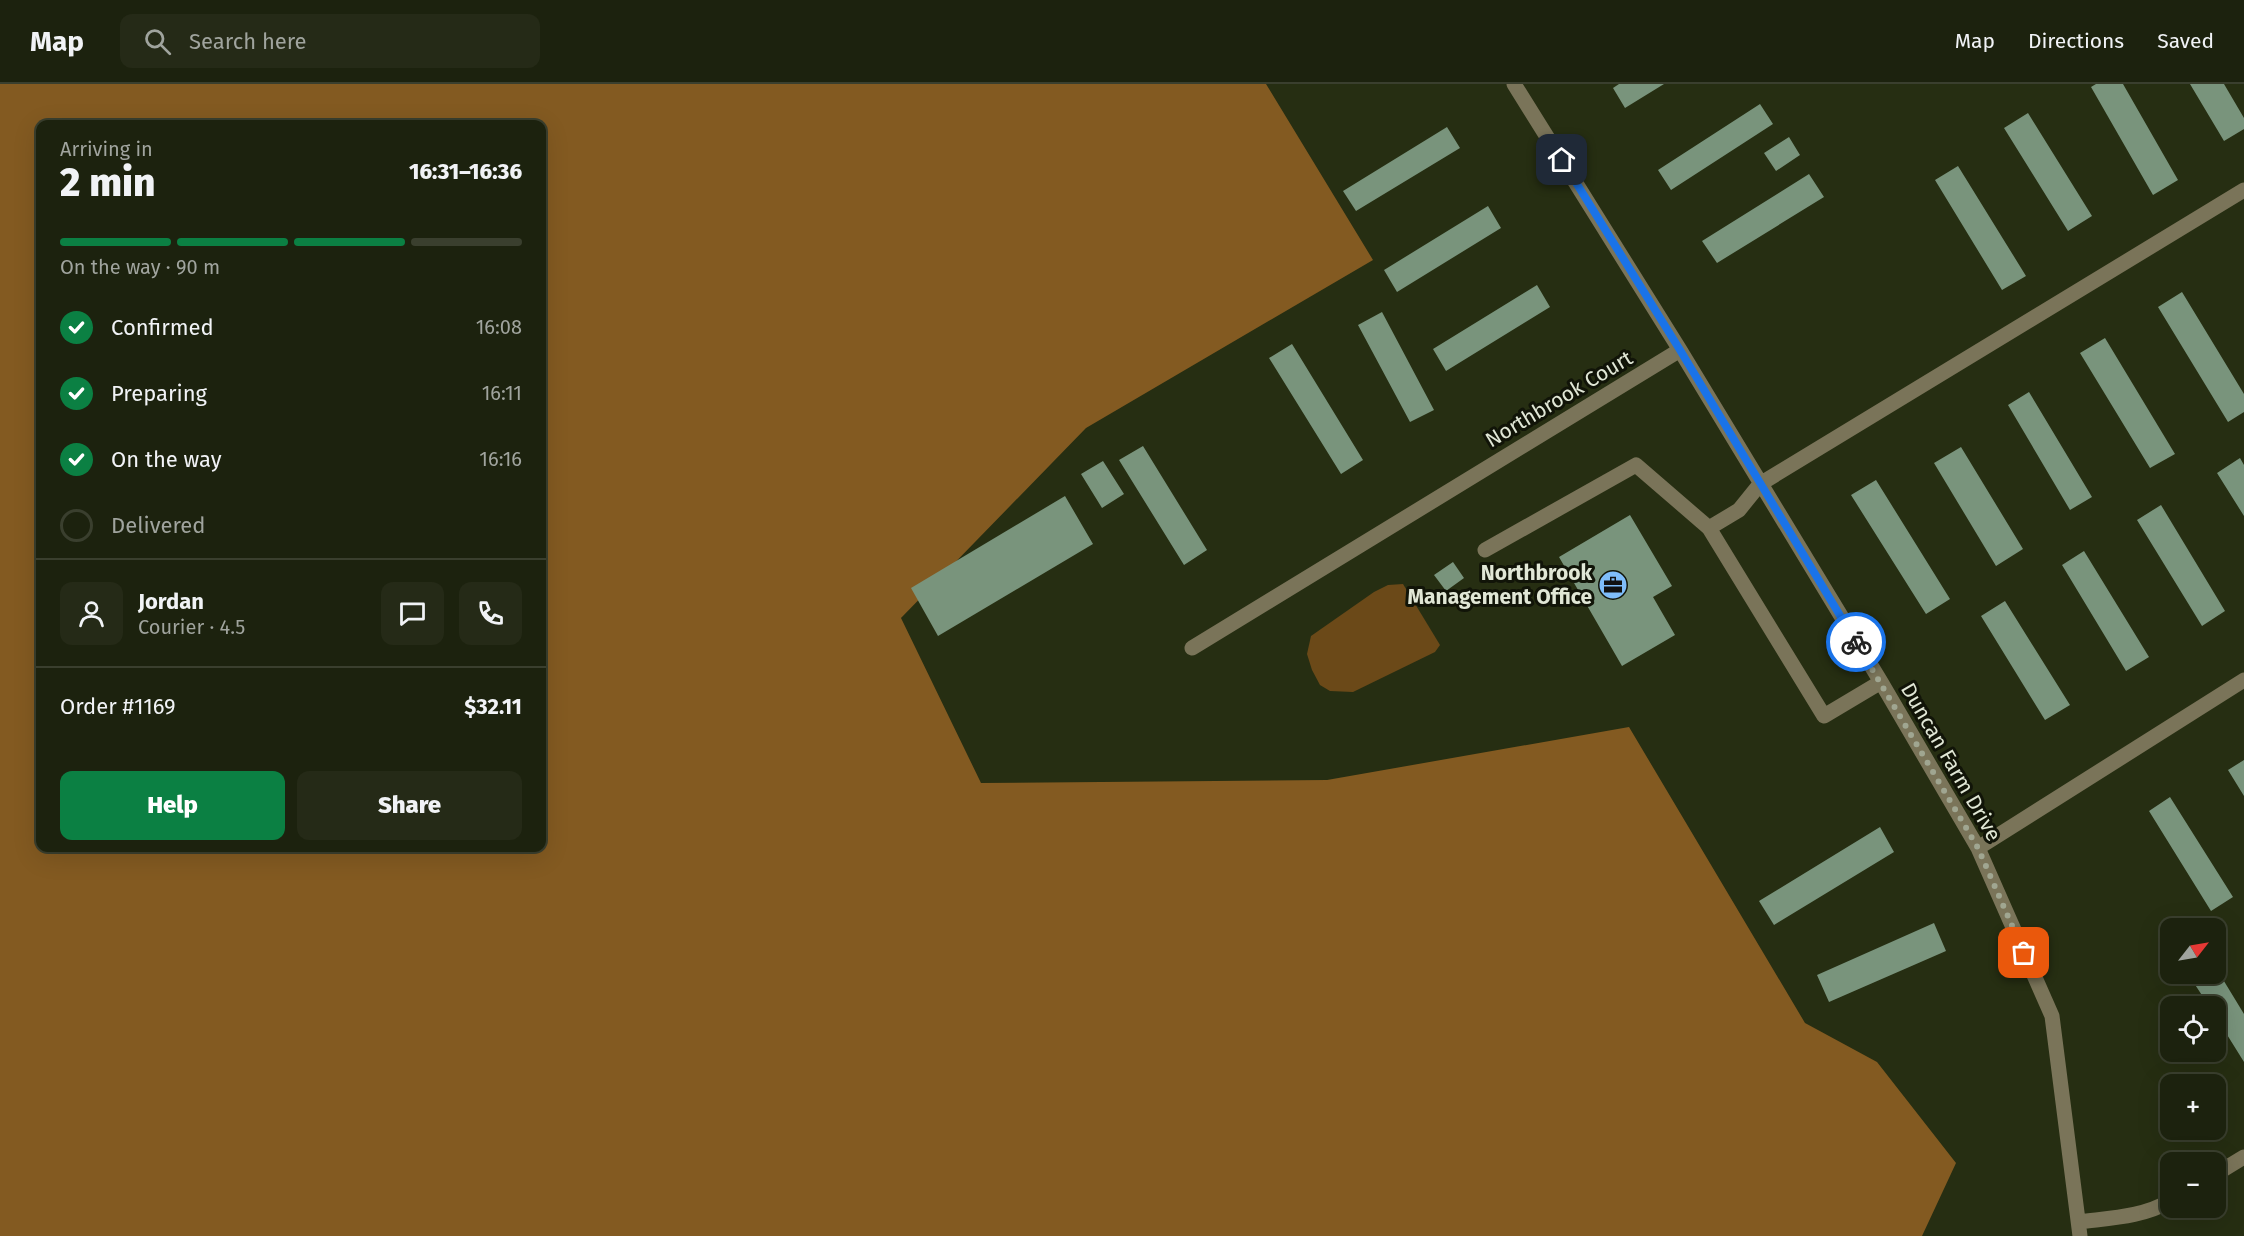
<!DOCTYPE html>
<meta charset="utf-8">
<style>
body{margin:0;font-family:"Fira Sans",sans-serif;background:#252a17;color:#f1f3f6;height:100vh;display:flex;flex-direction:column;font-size:22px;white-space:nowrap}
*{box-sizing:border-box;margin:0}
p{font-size:20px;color:#a0a49e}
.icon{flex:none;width:33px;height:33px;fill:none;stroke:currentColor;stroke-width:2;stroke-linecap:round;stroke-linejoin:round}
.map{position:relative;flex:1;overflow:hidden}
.details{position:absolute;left:36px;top:36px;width:510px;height:732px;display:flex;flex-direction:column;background:#1c220e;border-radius:12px;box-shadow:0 6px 24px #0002,0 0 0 2px #3a3f2e}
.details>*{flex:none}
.needle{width:39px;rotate:59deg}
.controls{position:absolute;left:2160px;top:834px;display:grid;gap:12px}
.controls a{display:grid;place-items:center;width:66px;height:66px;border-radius:12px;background:#1c220e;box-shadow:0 6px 24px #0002,0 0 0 2px #3a3f2e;font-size:30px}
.pin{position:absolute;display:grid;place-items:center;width:51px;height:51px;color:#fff;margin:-26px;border-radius:12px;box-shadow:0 3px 9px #0006}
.courier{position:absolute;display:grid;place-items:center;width:60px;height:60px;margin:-30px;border:4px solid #1a73e8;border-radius:50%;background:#fff;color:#222;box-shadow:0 2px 8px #0007}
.head em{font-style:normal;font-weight:800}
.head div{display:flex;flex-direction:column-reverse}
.head{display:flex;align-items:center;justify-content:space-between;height:102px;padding:0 24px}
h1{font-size:39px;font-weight:800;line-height:45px}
.bar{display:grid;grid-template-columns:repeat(4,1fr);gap:9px 6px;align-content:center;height:72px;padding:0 24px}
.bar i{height:8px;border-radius:4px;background:#3a3f2e}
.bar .current{background:#0b8043}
.bar p{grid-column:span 4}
.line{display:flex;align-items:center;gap:15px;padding:0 24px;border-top:2px solid #3a3f2e}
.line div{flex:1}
.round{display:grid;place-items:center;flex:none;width:63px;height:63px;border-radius:12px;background:#252a17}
ol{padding:0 24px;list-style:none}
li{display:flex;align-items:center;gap:18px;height:66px}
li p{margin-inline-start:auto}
li .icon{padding:6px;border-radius:50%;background:#0b8043;color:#fff;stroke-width:4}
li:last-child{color:#a0a49e}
li i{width:33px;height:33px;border:3px solid #3a3f2e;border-radius:50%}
.cta{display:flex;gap:12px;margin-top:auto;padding:12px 24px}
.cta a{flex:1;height:69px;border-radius:12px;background:#0b8043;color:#fff;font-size:24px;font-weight:800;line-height:69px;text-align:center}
.cta a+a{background:#252a17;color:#f1f3f6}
header{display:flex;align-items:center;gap:36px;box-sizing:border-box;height:84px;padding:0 30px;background:#1c220e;border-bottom:2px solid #3a3f2e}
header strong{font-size:28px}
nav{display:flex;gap:33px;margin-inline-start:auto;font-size:21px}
.search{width:420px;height:54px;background:#252a17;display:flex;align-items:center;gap:15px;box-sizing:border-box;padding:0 21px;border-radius:12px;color:#a0a49e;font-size:22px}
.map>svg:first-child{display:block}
.green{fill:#6b4918}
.forest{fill:#835a21;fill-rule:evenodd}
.building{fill:#79947c}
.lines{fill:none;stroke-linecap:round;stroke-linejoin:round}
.minor{stroke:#7a7459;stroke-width:15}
.done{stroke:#a0a691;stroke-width:6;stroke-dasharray:0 10.8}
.route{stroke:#1a73e8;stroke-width:8}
.labels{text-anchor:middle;stroke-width:6;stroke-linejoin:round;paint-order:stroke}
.street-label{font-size:21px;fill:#e1e7d6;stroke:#111408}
.poi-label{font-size:21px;font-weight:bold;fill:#e1e7d6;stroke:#111408;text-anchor:end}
</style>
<header>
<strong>Map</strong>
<div class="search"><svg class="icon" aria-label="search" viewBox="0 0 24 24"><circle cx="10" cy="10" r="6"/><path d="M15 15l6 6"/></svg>Search here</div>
<nav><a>Map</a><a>Directions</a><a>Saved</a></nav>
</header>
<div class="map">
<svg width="2244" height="1152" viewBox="0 0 2244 1152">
<rect width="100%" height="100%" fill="#262e12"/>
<path class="green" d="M1403,500L1440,561L1435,568L1353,608L1330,607L1320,601L1312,586L1307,570L1311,552L1374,508L1388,501Z"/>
<path class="forest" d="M0,0H1266L1373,176L1086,344L901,534L981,699L1327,696L1629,643L1805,939L1877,978L1956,1079L1922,1152H0ZM40,40H542V764H40Z"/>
<path class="building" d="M1619,0H1664L1625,24L1613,4Z
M2096,0H2123L2178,96L2153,111L2091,3Z
M2190,0H2224L2244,34V45L2224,57Z
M1760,20L1773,40L1671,106L1658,86Z
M2028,29L2092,132L2068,147L2004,44Z
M1447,43L1460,64L1356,127L1343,107Z
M1789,53L1800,71L1776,87L1764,69Z
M1958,82L2026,192L2002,206L1935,96Z
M1809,90L1824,113L1717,179L1702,157Z
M1488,122L1501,144L1397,208L1384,186Z
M1537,201L1550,223L1446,287L1433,265Z
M2182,208L2244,310V328L2228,338L2158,223Z
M1382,228L1434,326L1410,338L1358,241Z
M2105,254L2175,370L2150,384L2080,269Z
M1292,260L1363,376L1341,390L1269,274Z
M2029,308L2092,413L2070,426L2008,321Z
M1143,362L1207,466L1184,481L1119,376Z
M1961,363L2023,465L1996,482L1934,379Z
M2240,374L2244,381V432L2217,389Z
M1103,377L1124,410L1102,424L1081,390Z
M1876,396L1950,515L1926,530L1851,411Z
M1065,412L1093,460L938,552L911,504Z
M2161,421L2225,527L2202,542L2137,436Z
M1630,431L1672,502L1653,513L1675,551L1622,582L1559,473Z
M2084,467L2149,573L2126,587L2062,481Z
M1453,478L1464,494L1446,507L1434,491Z
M2005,517L2070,621L2045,636L1981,532Z
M2244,676V712L2228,686Z
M2170,713L2233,813L2211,827L2149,727Z
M1880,743L1894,768L1774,841L1759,817Z
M1934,839L1946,867L1829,918L1817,891Z
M2216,884L2244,930V978L2216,933V922H2209L2190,893L2196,890H2216Z"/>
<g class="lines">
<path class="minor" d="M1514,0L1680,266L1881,598L1978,764L2052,932L2080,1152
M1485,466L1636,381L1709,444
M1192,564L1680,266
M1881,598L1824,632L1709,444L1739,426L1760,400L2244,106
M1978,764L2244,596
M2216,1090L2244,1073
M2080,1138C2110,1134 2143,1133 2170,1117"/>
</g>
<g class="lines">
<path class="done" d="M1856,558L1978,764L2024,869"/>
<path class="route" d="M1562,76L1680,266L1856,558"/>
</g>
<defs>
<g id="office-disc" transform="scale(1.5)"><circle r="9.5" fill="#7fbdfa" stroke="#111408"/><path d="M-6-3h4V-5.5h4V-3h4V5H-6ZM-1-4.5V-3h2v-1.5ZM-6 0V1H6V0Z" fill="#111"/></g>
</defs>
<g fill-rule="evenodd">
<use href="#office-disc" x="1613" y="501"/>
</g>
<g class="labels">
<g class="street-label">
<text transform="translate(1559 315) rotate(-31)" y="7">Northbrook Court</text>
<text transform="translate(1951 678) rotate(60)" y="7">Duncan Farm Drive</text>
</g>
<g class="poi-label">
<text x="1592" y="496">Northbrook<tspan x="1592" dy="24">Management Office</tspan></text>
</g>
</g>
</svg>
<div class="controls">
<a><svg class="needle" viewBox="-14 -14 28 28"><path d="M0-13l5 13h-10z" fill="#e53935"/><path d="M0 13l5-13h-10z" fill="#a0a49e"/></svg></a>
<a><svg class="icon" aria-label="locate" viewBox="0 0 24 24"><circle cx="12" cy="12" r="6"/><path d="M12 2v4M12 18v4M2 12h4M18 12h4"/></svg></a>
<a>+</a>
<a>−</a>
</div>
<div class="pin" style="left:2024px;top:869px;background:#ea580c"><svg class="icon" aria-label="bag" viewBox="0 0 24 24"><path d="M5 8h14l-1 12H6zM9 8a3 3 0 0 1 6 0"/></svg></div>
<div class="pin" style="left:1562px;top:76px;background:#1f2937"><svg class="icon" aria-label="home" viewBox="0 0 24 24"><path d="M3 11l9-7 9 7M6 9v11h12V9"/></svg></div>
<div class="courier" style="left:1856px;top:558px"><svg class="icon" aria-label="bike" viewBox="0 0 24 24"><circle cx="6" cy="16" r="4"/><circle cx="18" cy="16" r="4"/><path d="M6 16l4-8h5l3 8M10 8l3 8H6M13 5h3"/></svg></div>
<section class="details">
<div class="head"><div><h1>2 min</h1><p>Arriving in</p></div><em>16:31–16:36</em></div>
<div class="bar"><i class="current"></i><i class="current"></i><i class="current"></i><i></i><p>On the way · 90 m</p></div>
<ol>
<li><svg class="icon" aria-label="check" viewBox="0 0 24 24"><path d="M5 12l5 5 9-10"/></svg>Confirmed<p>16:08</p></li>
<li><svg class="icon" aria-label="check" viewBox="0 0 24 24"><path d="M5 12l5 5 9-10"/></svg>Preparing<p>16:11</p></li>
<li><svg class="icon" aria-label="check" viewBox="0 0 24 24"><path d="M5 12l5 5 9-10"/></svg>On the way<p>16:16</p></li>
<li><i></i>Delivered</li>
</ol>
<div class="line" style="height:108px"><a class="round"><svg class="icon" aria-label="person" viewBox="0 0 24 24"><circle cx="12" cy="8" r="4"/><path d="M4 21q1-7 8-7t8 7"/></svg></a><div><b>Jordan</b><p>Courier · 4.5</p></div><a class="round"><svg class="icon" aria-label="chat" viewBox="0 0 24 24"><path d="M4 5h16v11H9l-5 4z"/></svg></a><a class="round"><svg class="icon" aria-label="phone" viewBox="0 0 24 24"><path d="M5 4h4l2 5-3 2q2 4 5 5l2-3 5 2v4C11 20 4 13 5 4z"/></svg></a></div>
<div class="line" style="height:78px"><div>Order #1169</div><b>$32.11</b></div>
<div class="cta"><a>Help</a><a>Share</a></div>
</section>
</div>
